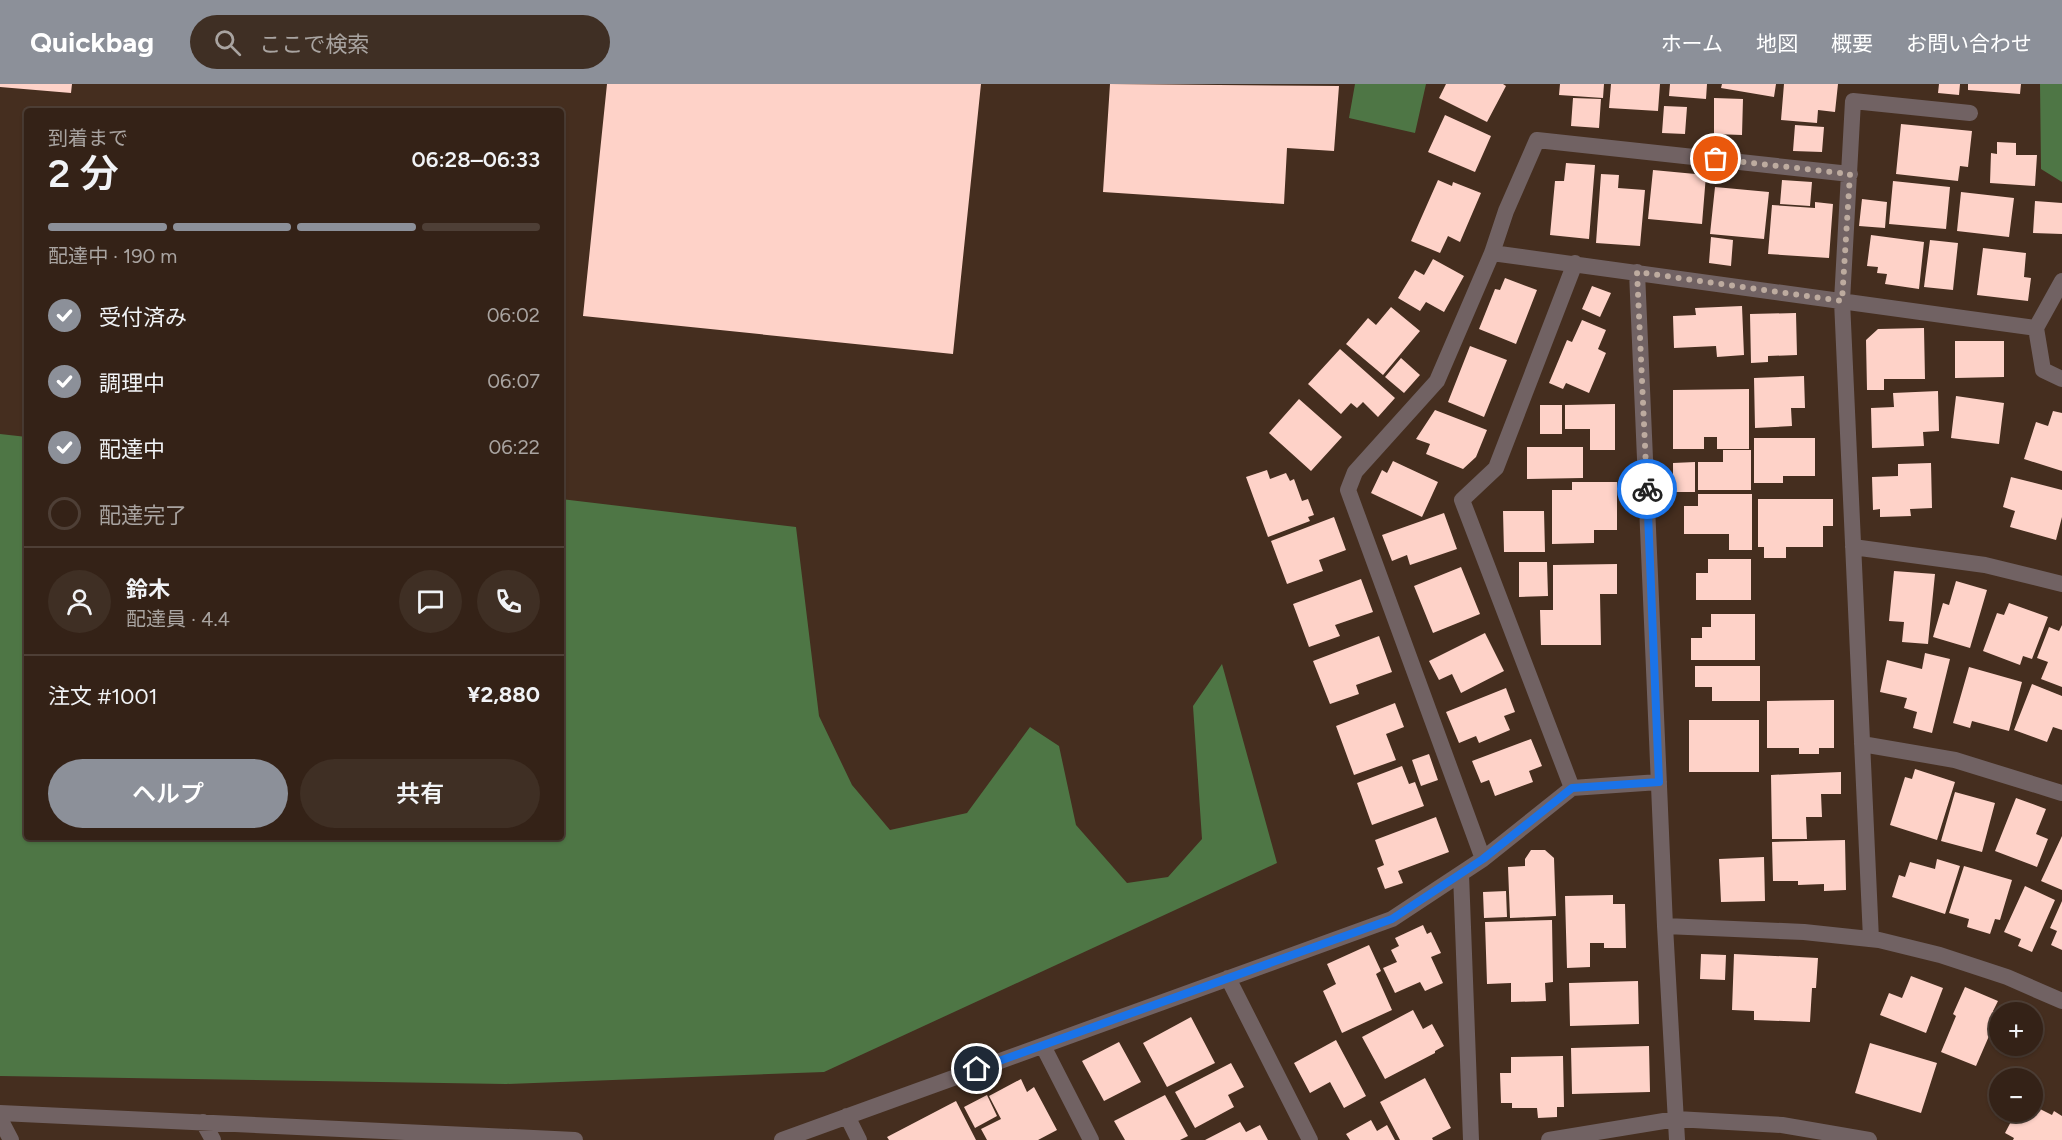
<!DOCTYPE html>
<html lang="ja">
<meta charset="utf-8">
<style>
body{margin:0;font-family:Figtree,"Noto Sans JP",sans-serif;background:#3f2f24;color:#f1f3f6;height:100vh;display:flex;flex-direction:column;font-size:22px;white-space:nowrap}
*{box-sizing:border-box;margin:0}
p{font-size:20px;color:#a9a4a1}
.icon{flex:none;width:33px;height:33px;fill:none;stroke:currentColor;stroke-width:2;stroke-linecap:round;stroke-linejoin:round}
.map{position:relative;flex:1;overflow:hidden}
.drawer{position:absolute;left:24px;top:24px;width:540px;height:732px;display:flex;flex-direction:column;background:#342217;border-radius:6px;box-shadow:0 2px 4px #0004,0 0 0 2px #4e3f36}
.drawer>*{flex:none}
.tools{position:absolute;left:1989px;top:918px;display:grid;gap:12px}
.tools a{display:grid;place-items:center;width:54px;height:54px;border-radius:50%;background:#342217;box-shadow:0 2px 4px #0004,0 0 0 2px #4e3f36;font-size:30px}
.pin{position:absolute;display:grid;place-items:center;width:51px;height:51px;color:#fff;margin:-26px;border:3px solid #fff;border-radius:50%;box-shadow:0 2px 6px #0007}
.courier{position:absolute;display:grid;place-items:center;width:60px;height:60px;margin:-30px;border:4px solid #1a73e8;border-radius:50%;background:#fff;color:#222;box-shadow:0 2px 8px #0007}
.head em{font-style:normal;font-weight:600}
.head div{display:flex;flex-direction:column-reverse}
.head{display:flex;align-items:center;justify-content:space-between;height:102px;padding:0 24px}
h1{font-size:39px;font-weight:600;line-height:45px}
.bar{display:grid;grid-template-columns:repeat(4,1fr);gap:9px 6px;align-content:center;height:72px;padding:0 24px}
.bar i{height:8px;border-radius:4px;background:#4e3f36}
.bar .active{background:#8c9099}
.bar p{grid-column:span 4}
.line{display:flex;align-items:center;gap:15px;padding:0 24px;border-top:2px solid #4e3f36}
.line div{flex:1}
.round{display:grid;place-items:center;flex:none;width:63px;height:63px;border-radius:32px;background:#3f2f24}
ol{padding:0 24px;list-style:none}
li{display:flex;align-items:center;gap:18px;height:66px}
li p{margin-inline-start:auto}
li .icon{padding:6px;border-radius:50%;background:#8c9099;color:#fff;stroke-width:4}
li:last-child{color:#a9a4a1}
li i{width:33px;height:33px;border:3px solid #4e3f36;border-radius:50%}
.button{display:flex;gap:12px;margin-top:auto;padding:12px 24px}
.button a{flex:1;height:69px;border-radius:36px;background:#8c9099;color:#fff;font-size:24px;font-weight:600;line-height:69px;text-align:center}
.button a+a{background:#3f2f24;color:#f1f3f6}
header{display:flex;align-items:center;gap:36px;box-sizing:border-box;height:84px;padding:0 30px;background:#8c9099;color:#fff}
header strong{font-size:28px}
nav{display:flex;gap:33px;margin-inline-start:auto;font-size:21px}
.search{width:420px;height:54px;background:#3f2f24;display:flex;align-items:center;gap:15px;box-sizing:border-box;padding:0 21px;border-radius:33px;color:#a9a4a1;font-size:22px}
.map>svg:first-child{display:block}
.forest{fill:#4e7645}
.building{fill:#fed2c8}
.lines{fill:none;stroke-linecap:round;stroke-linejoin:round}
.minor{stroke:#716263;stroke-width:16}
.done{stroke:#bdab9f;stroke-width:6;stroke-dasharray:0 10.8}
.route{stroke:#1a73e8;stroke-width:8}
</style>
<header>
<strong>Quickbag</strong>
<div class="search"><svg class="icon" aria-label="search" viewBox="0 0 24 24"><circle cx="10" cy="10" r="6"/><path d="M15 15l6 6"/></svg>ここで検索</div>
<nav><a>ホーム</a><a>地図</a><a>概要</a><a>お問い合わせ</a></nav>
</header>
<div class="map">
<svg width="2062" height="1056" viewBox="0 0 2062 1056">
<rect width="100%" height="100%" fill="#452e1f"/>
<path class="forest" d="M1355,0H1426L1415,49L1349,34Z
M2040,0H2062V98L2041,85Z
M0,350L27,353V753H561V415L796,443L819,632L852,701L890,746L967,729L1030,643L1059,662L1076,741L1127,799L1168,793L1202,755L1193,622L1222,580L1277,779L824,988L506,1000L0,992Z"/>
<path class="building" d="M0,0H72L71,9L0,3Z
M607,0H981L953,270L583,232Z
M1110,0L1339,2L1334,67L1287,64L1284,120L1103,108Z
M1446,0H1503L1506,2L1487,38L1439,14Z
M1560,0H1604L1603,14L1559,11Z
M1611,0H1660L1658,27L1609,24Z
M1670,0H1707L1706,15L1669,12Z
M1722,0H1776L1774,13L1721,4Z
M1784,0H1838L1835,28L1818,26L1817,39L1781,36Z
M1939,0H1960L1959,11L1938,9Z
M1968,0H2021L2020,10L1968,6Z
M1573,14L1601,15L1599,44L1571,42Z
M1714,14L1743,15L1742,51L1714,50Z
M1664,22L1687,23L1685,50L1662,49Z
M1445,31L1491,52L1475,88L1428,68Z
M1901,40L1972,47L1968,83L1960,82L1958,97L1896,90Z
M1795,41L1824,43L1822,68L1793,67Z
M1997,58L2016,59V71H2037L2035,102L1990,99L1991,69L1997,70Z
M1566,79L1595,81L1589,155L1550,151L1555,97H1564Z
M1653,86L1706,91L1702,140L1648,135Z
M1601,90L1619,91L1618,104L1645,106L1640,162L1596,159Z
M1438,96L1452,102L1453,98L1481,109L1460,158L1448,152L1440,169L1411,157Z
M1782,96L1812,98L1810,122L1780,120Z
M1893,97L1950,103L1946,145L1889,140Z
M1715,103L1769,108L1764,155L1710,150Z
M1961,108L2014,114L2009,153L1957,147Z
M1862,115L1887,118L1885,144L1859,142Z
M2035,117L2062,119V150L2033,149Z
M1815,118L1833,120L1829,174L1768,170L1772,121L1815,124Z
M1871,151L1924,158L1919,205L1885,200L1887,190L1877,189L1878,183L1867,182Z
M1711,153L1733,156L1731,182L1709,179Z
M1930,156L1958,159L1953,206L1924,203Z
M1983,164L2026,169L2024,193L2031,194L2028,217L1977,211Z
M1433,175L1464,192L1444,228L1426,218L1420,227L1398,214L1415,186L1424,191Z
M1505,194L1537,206L1516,260L1479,245L1495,205L1500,206Z
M1592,202L1611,209L1600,233L1582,225Z
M1742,222L1744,271L1717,273L1716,262L1674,264L1673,232L1696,231L1695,224Z
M1391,223L1420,247L1383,291L1346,260L1368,234L1376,241Z
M1796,229L1797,271L1768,272V278L1751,279L1750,230Z
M1582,236L1606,246L1598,265L1606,269L1589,309L1566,299L1563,305L1549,299L1567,256L1572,258Z
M1924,244L1925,295H1884V306H1867L1866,256L1878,245Z
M1955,257H2004V293L1955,294Z
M1470,262L1507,276L1484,333L1448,318Z
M1340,265L1395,314L1378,333L1363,318L1357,324L1351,319L1341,330L1308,300Z
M1401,274L1420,291L1404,309L1385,293Z
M1804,292L1805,324H1791L1792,342L1755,344L1754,294Z
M1749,305V365H1717V353H1704V365H1673V306Z
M1938,307L1939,347L1923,348L1924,362L1872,364L1871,324L1894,323L1893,309Z
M1956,312L2004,319L1999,360L1951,354Z
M1299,315L1342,353L1311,387L1269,349Z
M1615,320V366H1590V345H1565V321Z
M1540,321H1562V350H1540Z
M1435,326L1487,346L1476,373L1463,385L1426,370L1430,360L1416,355Z
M2053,327L2062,329V387L2024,375L2036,338L2048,342Z
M1754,354H1815V392H1783V399H1754Z
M1527,363H1583V394L1527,395Z
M1723,366H1751V406H1698V378H1723Z
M1393,377L1438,398L1422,433L1371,409L1382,386L1387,389Z
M1695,378V408H1673V379Z
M1931,379L1932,424L1910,425L1911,432L1880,433V425L1873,426L1872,393L1898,392V380Z
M1267,386L1270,395L1286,389L1290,397L1294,395L1302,417L1308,415L1314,431L1308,433L1310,437L1268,453L1246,393Z
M2011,393L2062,406V433L2056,456L2010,443L2015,427L2003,423Z
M1572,398H1617V446H1594V459L1552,460V406H1572Z
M1698,410H1752V466H1729V450H1684V422H1698Z
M1758,415H1833V442H1823V463H1786V474H1764V463H1758Z
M1503,427H1544L1545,468H1504Z
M1444,429L1457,465L1410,481L1407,471L1392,477L1382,451Z
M1334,433L1346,466L1319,476L1323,487L1287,500L1271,457Z
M1708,475H1751V516H1696V489H1708Z
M1519,478H1547L1548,512L1519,513Z
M1617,480V510H1600L1601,561H1541L1540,526H1553V481Z
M1461,483L1480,530L1433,549L1414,502Z
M1894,487L1935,490L1928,560L1902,558L1904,538L1889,537Z
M1361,495L1373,528L1335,541L1340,552L1309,563L1293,520Z
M1956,497L1987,506L1970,564L1933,553L1943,519L1949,521Z
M2009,519L2048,533L2032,575L2023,572L2020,581L1983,567L1997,529L2004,531Z
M1711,530H1755V576H1691V554H1702V543H1711Z
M2062,541V603L2041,595L2048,578L2037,574L2049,543L2059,547Z
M1485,549L1504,587L1461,609L1452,590L1439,596L1429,577Z
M1379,552L1392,588L1356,601L1359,610L1330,620L1313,577Z
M1925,569L1950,575L1932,649L1913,644L1917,628L1904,624L1907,614L1880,608L1887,576L1922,585Z
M1695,582H1760V617H1712V603H1695Z
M1969,583L2022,598L2009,647L1972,637L1970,644L1953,639Z
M2032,600L2062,612V646L2053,643L2047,658L2014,646Z
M1506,604L1515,628L1504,632L1510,646L1479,659L1476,652L1459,659L1446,628Z
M1834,616V664H1819V670H1799V664H1767V617Z
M1395,619L1404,643L1386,650L1396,676L1354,691L1336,642Z
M1689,636H1759V688H1689Z
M1531,655L1542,682L1529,687L1533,698L1495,712L1489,696L1481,699L1472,677Z
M1429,670L1438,696L1421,702L1412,676Z
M1402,682L1409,700L1415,698L1424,722L1372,741L1357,699Z
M1915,685L1955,698L1937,756L1890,741L1905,693L1912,695Z
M1841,688V710H1821L1822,733H1806L1807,755H1772L1771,691Z
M1955,708L1995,719L1982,768L1941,757Z
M2016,714L2046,725L2036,750L2048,755L2037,783L1995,767Z
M1436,733L1449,768L1398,787L1403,799L1385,805L1377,784L1384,781L1375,756Z
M2062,752V806L2041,797Z
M1845,756L1846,806L1824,807V800L1798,801V797H1773L1772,758Z
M1531,766H1545L1554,774L1556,832L1510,834L1508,783L1525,782V775Z
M1764,773L1765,817L1721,818L1719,775Z
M1937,775L1960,782L1945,830L1892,813L1899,791L1905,793L1910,778L1935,785Z
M1964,782L2012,796L2000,836L1995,835L1990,850L1967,843L1969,835L1949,829Z
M2025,802L2055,816L2032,868L2018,862L2021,855L2004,848Z
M1506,807L1507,833L1484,834L1483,808Z
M1613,811V820H1625L1626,864H1604V859H1590V883L1567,884L1565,812Z
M2062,817V866L2051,861L2057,847L2050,844Z
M1552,836L1553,898L1545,899L1546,917L1511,918V899L1487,900L1485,838Z
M1423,841L1427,850L1431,848L1441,869L1431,873L1443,899L1425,907L1420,898L1395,909L1383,884L1397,878L1391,866L1399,862L1395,854Z
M1369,861L1381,887L1376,890L1392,926L1342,949L1323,907L1336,900L1327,880Z
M1701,870L1726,871L1725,896L1700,895Z
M1734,870L1818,874L1816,904H1812L1810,938L1754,936V927L1732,926Z
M1911,892L1943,904L1926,949L1880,931L1889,909L1902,914Z
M1638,897L1639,940L1570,942L1569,899Z
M1965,903L1998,917L1993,927L1999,929L1976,982L1941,968L1956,932L1953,930Z
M1413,926L1423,945L1432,940L1444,962L1435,967V969L1385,995L1362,953Z
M1191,933L1215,979L1167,1003L1143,959Z
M1336,956L1366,1012L1344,1024L1330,998L1310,1009L1294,979Z
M1119,958L1141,998L1104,1017L1082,977Z
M1870,959L1937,979L1921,1029L1855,1009Z
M1649,962L1650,1008L1572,1010L1571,964Z
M1563,972L1564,1023H1557V1033L1538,1034L1537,1024H1512V1019H1501L1500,989H1511V973Z
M1231,979L1244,1003L1228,1011L1234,1023L1195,1044L1175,1008Z
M1425,994L1451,1044L1432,1054L1433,1056H1400L1380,1018Z
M1021,995L1027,1008L1034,1003L1057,1046L1038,1056H987L981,1045L1001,1035L989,1012Z
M987,1011L997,1032L975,1044L964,1023Z
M1165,1011L1188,1052L1180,1056H1125L1114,1037Z
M956,1017L976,1056H889L887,1053Z
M2032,1021L2052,1031L2054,1027L2062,1032V1056H2013L2014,1054L2005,1049L2016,1028H2032Z
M1371,1036L1377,1047L1387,1041L1395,1056H1350L1346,1050Z
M1240,1038L1246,1048L1260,1041L1268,1056H1205Z"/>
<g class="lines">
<path class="minor" d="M1492,169L2036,244
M1637,188L1665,842L1677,1056
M2062,197L2036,244L2043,286L2062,295
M1853,463L1985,481L2062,500
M1862,660L1955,676L2062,709
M1572,704L1462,416L1496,384L1575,179
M1483,775L1348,406L1355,388L1437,297L1492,169L1506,127L1537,56L1850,90
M1461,790L1471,1056
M1665,842L1804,848L1879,856L1940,871L2007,893L2062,917
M1871,855L1842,217L1853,17L1970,29
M1228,894L1310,1056
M1043,962L1091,1056
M0,1029L575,1056
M847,1032L859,1056
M0,1035L11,1056
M203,1038L213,1056
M782,1056L1392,835L1483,775L1572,704L1659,698
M1549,1056L1676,1035L1782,1041L1869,1056"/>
</g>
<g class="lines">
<path class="done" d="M1647,405L1637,188L1842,217L1850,90L1716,75"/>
<path class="route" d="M977,985L1392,835L1483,775L1572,704L1659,698L1647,405"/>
</g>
</svg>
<div class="tools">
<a>+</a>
<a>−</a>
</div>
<div class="pin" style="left:1716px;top:75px;background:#ea580c"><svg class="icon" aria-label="bag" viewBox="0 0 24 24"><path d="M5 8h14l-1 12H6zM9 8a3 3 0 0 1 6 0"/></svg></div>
<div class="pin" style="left:977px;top:985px;background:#1f2937"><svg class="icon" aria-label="home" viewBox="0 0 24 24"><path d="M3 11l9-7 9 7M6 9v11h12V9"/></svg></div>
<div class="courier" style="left:1647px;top:405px"><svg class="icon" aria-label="bike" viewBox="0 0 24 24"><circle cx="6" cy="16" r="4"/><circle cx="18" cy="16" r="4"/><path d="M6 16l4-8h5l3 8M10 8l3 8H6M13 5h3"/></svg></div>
<section class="drawer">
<div class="head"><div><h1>2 分</h1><p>到着まで</p></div><em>06:28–06:33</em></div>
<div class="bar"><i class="active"></i><i class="active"></i><i class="active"></i><i></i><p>配達中 · 190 m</p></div>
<ol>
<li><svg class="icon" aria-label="check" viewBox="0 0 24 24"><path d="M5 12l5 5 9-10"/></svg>受付済み<p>06:02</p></li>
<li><svg class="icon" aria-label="check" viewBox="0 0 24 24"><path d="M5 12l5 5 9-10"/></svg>調理中<p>06:07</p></li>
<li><svg class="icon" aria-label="check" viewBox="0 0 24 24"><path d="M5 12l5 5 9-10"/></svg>配達中<p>06:22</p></li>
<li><i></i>配達完了</li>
</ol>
<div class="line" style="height:108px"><a class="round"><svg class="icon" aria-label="person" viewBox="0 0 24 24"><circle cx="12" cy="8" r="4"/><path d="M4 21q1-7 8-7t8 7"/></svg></a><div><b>鈴木</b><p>配達員 · 4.4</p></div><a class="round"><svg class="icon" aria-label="chat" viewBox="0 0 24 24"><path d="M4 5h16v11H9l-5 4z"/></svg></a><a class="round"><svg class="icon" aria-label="phone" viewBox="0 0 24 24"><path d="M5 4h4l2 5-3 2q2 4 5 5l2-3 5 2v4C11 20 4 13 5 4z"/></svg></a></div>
<div class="line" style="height:78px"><div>注文 #1001</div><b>¥2,880</b></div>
<div class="button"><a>ヘルプ</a><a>共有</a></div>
</section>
</div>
